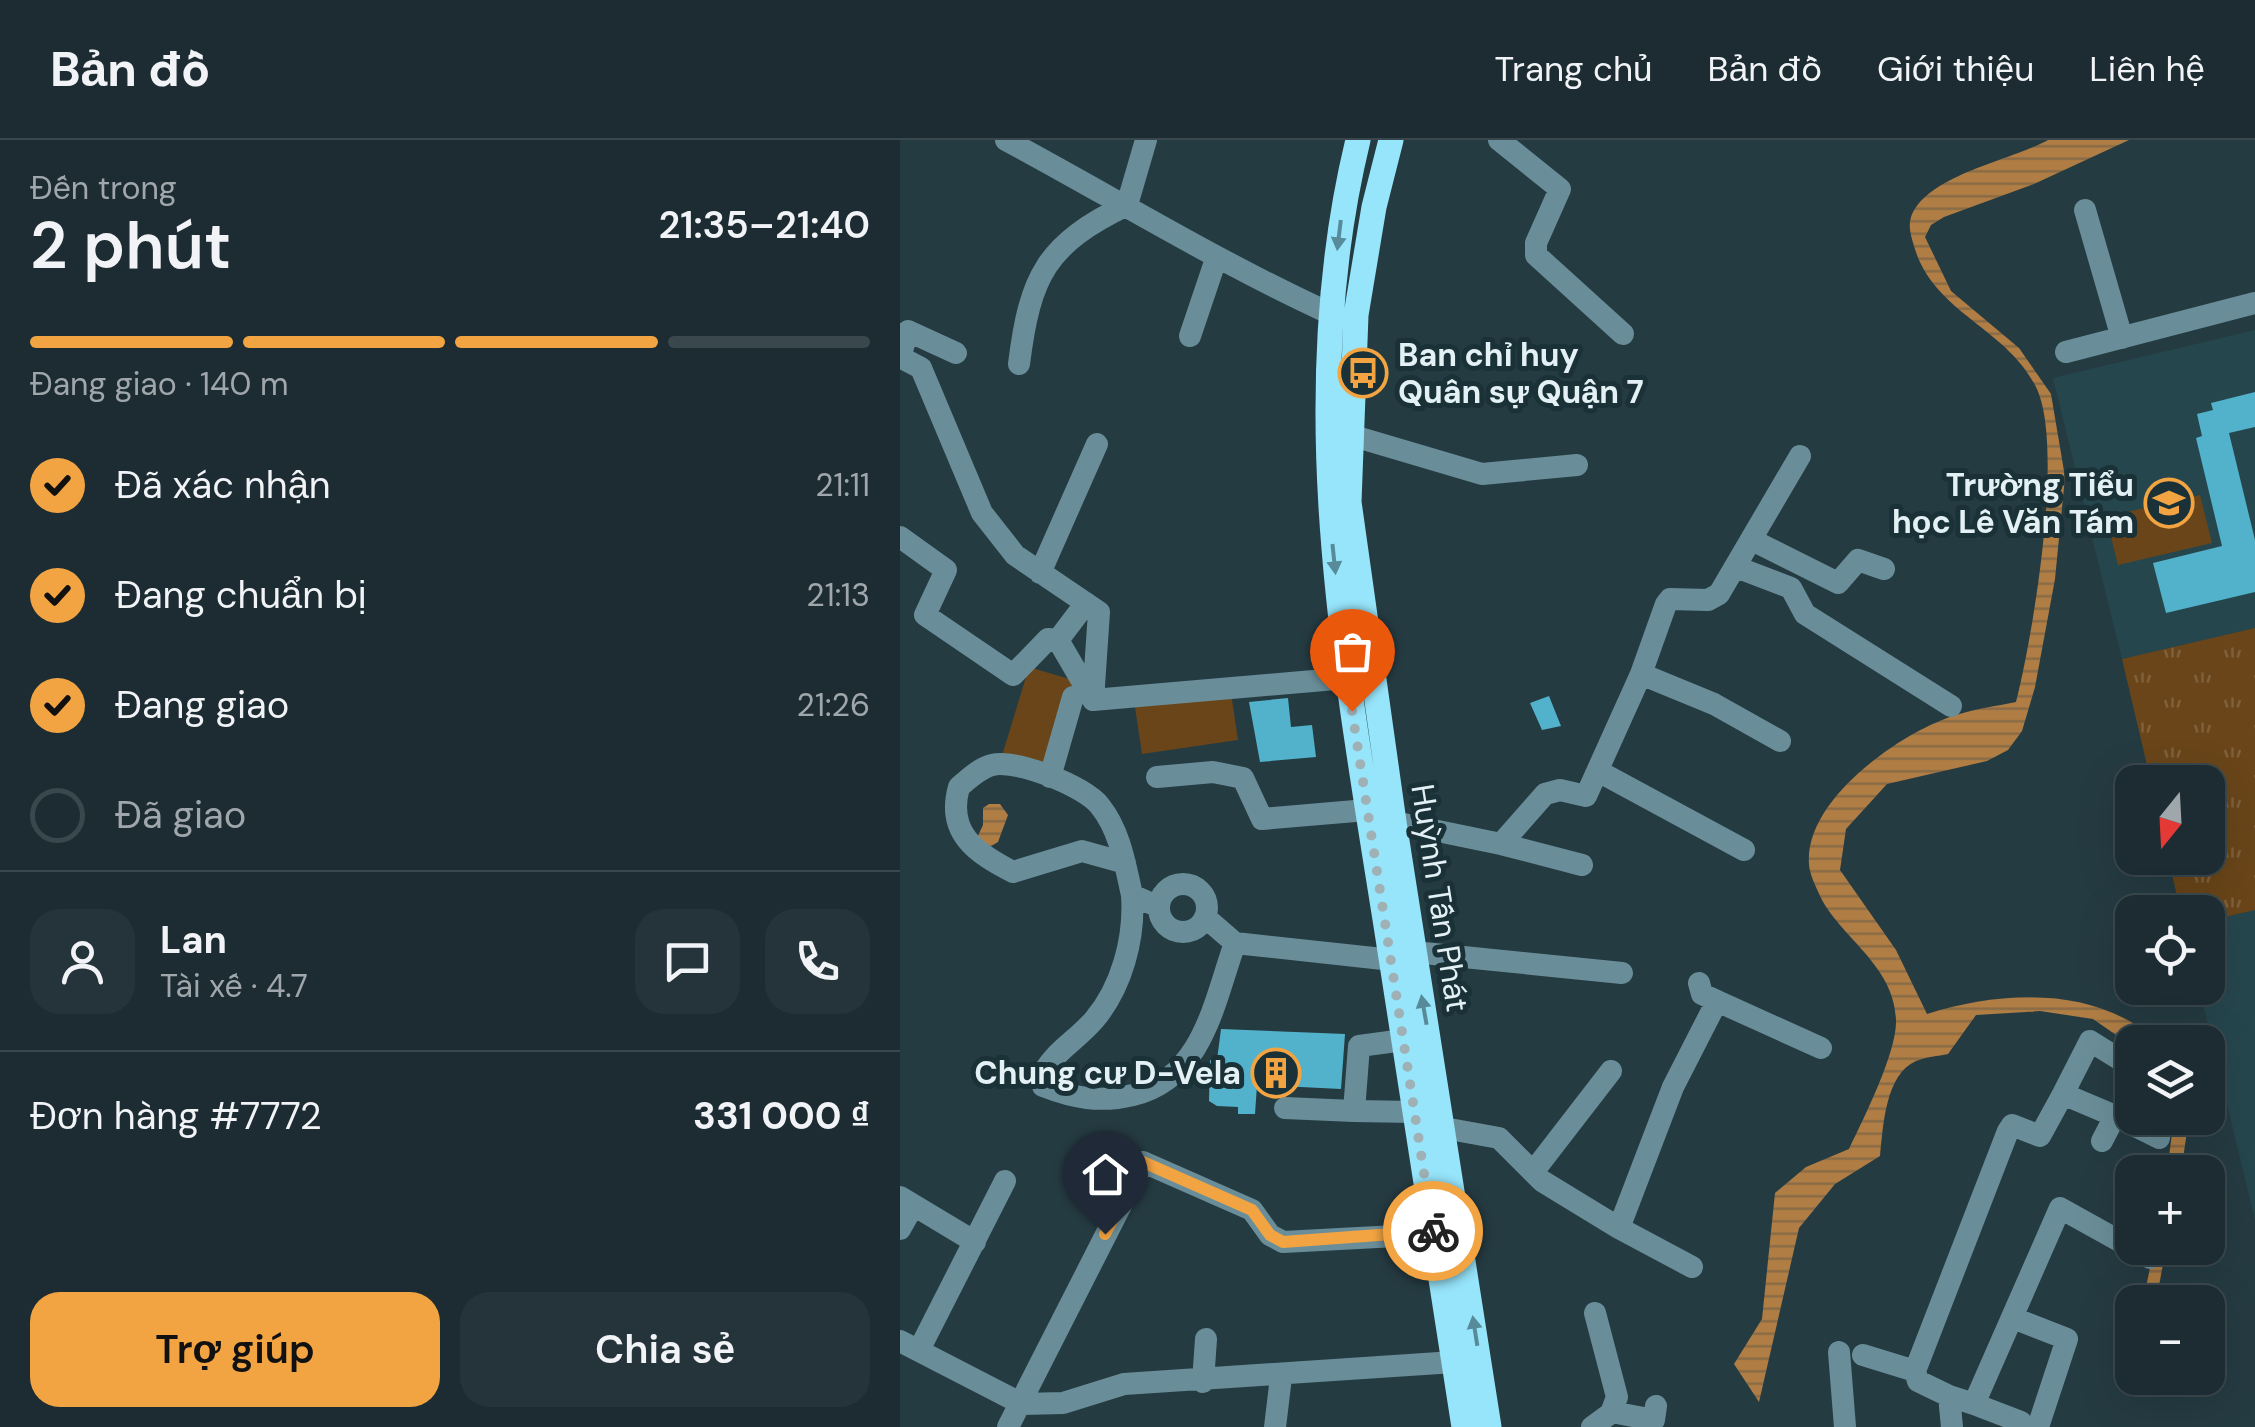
<!DOCTYPE html>
<html lang="vi">
<meta charset="utf-8">
<style>
body{margin:0;font-family:"DM Sans",sans-serif;background:#25343a;color:#f1f3f6;height:100vh;display:flex;flex-direction:column;font-size:38px;white-space:nowrap}
*{box-sizing:border-box;margin:0}
p{font-size:32px;color:#a0a7ac}
.icon{flex:none;width:55px;height:55px;fill:none;stroke:currentColor;stroke-width:2;stroke-linecap:round;stroke-linejoin:round}
.map{position:relative;flex:1;overflow:hidden}
.side{display:flex;flex-direction:column;background:#1c2c32;width:900px}
.side>*{flex:none}
.needle{width:65px;rotate:198deg}
.controls{position:absolute;left:1215px;top:625px;display:grid;gap:20px}
.controls a{display:grid;place-items:center;width:110px;height:110px;border-radius:20px;background:#1c2c32;box-shadow:0 10px 40px #0002,0 0 0 2px #3a484d;font-size:50px}
.pin{position:absolute;display:grid;place-items:center;width:85px;height:85px;color:#fff;margin:-102px -42px;border-radius:50% 50% 50% 0;rotate:-45deg;box-shadow:0 0 10px #0007}
.pin .icon{rotate:45deg}
.courier{position:absolute;display:grid;place-items:center;width:100px;height:100px;margin:-50px;border:8px solid #f3a442;border-radius:50%;background:#fff;color:#222;box-shadow:0 2px 12px #0007}
.overview em{font-style:normal;font-weight:600}
.overview div{display:flex;flex-direction:column-reverse}
.overview{display:flex;align-items:center;justify-content:space-between;height:170px;padding:0 30px}
h1{font-size:65px;font-weight:600;line-height:75px}
.bar{display:grid;grid-template-columns:repeat(4,1fr);gap:15px 10px;align-content:center;height:120px;padding:0 30px}
.bar i{height:12px;border-radius:8px;background:#3a484d}
.bar .active{background:#f3a442}
.bar p{grid-column:span 4}
.line{display:flex;align-items:center;gap:25px;padding:0 30px;border-top:2px solid #3a484d}
.line div{flex:1}
.round{display:grid;place-items:center;flex:none;width:105px;height:105px;border-radius:30px;background:#25343a}
ol{padding:0 30px;list-style:none}
li{display:flex;align-items:center;gap:30px;height:110px}
li p{margin-inline-start:auto}
li .icon{padding:10px;border-radius:50%;background:#f3a442;color:#111;stroke-width:4}
li:last-child{color:#a0a7ac}
li i{width:55px;height:55px;border:5px solid #3a484d;border-radius:50%}
.button{display:flex;gap:20px;margin-top:auto;padding:20px 30px}
.button a{flex:1;height:115px;border-radius:30px;background:#f3a442;color:#111;font-size:40px;font-weight:600;line-height:115px;text-align:center}
.button a+a{background:#25343a;color:#f1f3f6}
header{display:flex;align-items:center;gap:60px;box-sizing:border-box;height:140px;padding:0 50px;background:#1c2c32;border-bottom:2px solid #3a484d}
header strong{font-size:48px}
nav{display:flex;gap:55px;margin-inline-start:auto;font-size:35px}
main{display:flex;flex:1;min-height:0}
.map>svg:first-child{display:block}
.built{fill:#26464e}
.grass{fill:url(#grass-tufts)}
.pitch{fill:#694519}
.water{fill:url(#water-rules)}
.building{fill:#52b2cb}
.lines{fill:none;stroke-linecap:round;stroke-linejoin:round}
.minor{stroke:#6a8e99;stroke-width:22}
.major{stroke:#97e5fb;stroke-width:25}
.oneway{fill:#588b99}
.done{stroke:#a0b1b6;stroke-width:10;stroke-dasharray:0 18}
.route{stroke:#f3a442;stroke-width:12}
.labels{text-anchor:middle;stroke-width:10;stroke-linejoin:round;paint-order:stroke}
.poi-label{font-size:32px;font-weight:bold;fill:#e3f1f5;stroke:#1a3137;text-anchor:end}
.street-label{font-size:32px;fill:#e3f1f5;stroke:#1a3137}
</style>
<header>
<strong>Bản đồ</strong>
<nav><a>Trang chủ</a><a>Bản đồ</a><a>Giới thiệu</a><a>Liên hệ</a></nav>
</header>
<main>
<section class="side">
<div class="overview"><div><h1>2 phút</h1><p>Đến trong</p></div><em>21:35–21:40</em></div>
<div class="bar"><i class="active"></i><i class="active"></i><i class="active"></i><i></i><p>Đang giao · 140 m</p></div>
<ol>
<li><svg class="icon" aria-label="check" viewBox="0 0 24 24"><path d="M5 12l5 5 9-10"/></svg>Đã xác nhận<p>21:11</p></li>
<li><svg class="icon" aria-label="check" viewBox="0 0 24 24"><path d="M5 12l5 5 9-10"/></svg>Đang chuẩn bị<p>21:13</p></li>
<li><svg class="icon" aria-label="check" viewBox="0 0 24 24"><path d="M5 12l5 5 9-10"/></svg>Đang giao<p>21:26</p></li>
<li><i></i>Đã giao</li>
</ol>
<div class="line" style="height:180px"><a class="round"><svg class="icon" aria-label="person" viewBox="0 0 24 24"><circle cx="12" cy="8" r="4"/><path d="M4 21q1-7 8-7t8 7"/></svg></a><div><b>Lan</b><p>Tài xế · 4.7</p></div><a class="round"><svg class="icon" aria-label="chat" viewBox="0 0 24 24"><path d="M4 5h16v11H9l-5 4z"/></svg></a><a class="round"><svg class="icon" aria-label="phone" viewBox="0 0 24 24"><path d="M5 4h4l2 5-3 2q2 4 5 5l2-3 5 2v4C11 20 4 13 5 4z"/></svg></a></div>
<div class="line" style="height:130px"><div>Đơn hàng #7772</div><b>331 000 ₫</b></div>
<div class="button"><a>Trợ giúp</a><a>Chia sẻ</a></div>
</section>
<div class="map">
<svg width="1355" height="1287" viewBox="0 0 1355 1287">
<defs>
<pattern id="grass-tufts" width="24" height="20" patternUnits="userSpaceOnUse" patternTransform="scale(2.5)"><rect width="24" height="20" fill="#694519"/><path d="M3 7l-1-3M5 7V3M7 7l1-3M15 17l-1-3M17 17v-4M19 17l1-3" fill="none" stroke="#7e603b"/></pattern>
<pattern id="water-rules" width="6" height="5" patternUnits="userSpaceOnUse" patternTransform="scale(2.5)"><rect width="6" height="5" fill="#b07e44"/><path d="M0 2.5h6" fill="none" stroke="#8a6b46"/></pattern>
</defs>
<rect width="100%" height="100%" fill="#253b42"/>
<path class="built" d="M1355,190V488L1222,519L1153,238Z
M1355,770V1080L1299,848H1308V781Z"/>
<path class="grass" d="M1355,488V770L1308,781V772H1281L1268,718H1308V642H1251L1222,519Z"/>
<path class="pitch" d="M1300,355L1312,403L1218,425L1206,377Z
M129,527L176,541L147,633L101,619Z
M331,553L338,600L242,614L235,567Z"/>
<path class="water" d="M1148,0H1229L1134,44L1044,77L1031,85L1025,97L1051,151L1119,208L1151,254L1165,337L1155,439L1135,547L1122,591L1108,610L1087,621L987,644L946,689L940,730L996,810L1027,874C1104,850 1196,846 1259,902H1232V906L1193,879L1140,871L1076,875L1048,914C1038,916 1026,917 1016,921C985,934 983,988 980,1016L935,1044L899,1088L859,1262L834,1224L862,1179L875,1053L906,1027L949,1009C963,980 997,912 996,881C995,827 945,801 922,760C918,751 909,734 909,724C904,659 1003,591 1056,575C1075,569 1096,566 1116,562C1133,495 1165,306 1136,247C1106,187 1033,173 1014,106C1011,96 1008,87 1011,77C1026,35 1112,20 1148,0Z
M89,664H100L108,675L98,702L88,708L76,700L83,685V668Z
M1274,978H1289L1281,1032H1267Z
M1254,1108H1266L1256,1162H1243Z"/>
<path class="building" d="M1355,252V287L1329,293L1355,400V452L1266,473L1253,423L1322,406L1296,298L1302,296L1297,274L1313,270L1311,263Z
M649,556L661,586L642,590L630,563Z
M388,558L391,587L412,585L416,617L360,622L349,562Z
M321,889L445,894L441,949L357,945L355,974H338V967L317,966L309,961L310,920H317Z"/>
<g class="lines">
<path class="minor" d="M106,0C214,58 318,122 429,173
M599,0L660,49L636,103V115L723,194
M1185,70L1222,198
M290,196L316,119
M1166,212L1355,163
M56,213L8,191L0,217L21,228L82,373L115,415L199,472L193,560L447,538
M119,224C130,136 146,104 227,65L246,0
M450,295L582,334L677,325
M0,397L46,430L25,475L113,535L148,499L158,500
M852,400L938,443L958,420L984,429
M836,427L891,448L905,474L1051,566
M140,433L197,304
M158,500L193,560
M158,500L186,463
M741,534L814,564L880,601
M698,631L844,710
M150,637L173,557
M257,637L313,632L343,638L362,679L467,670
M494,682L601,704L645,654L660,650L686,656L741,534L766,464L770,459L808,460L819,454L900,316
M601,704L682,725
M225,723L182,711L113,732C76,713 46,693 59,647C68,639 80,628 92,625C116,619 185,646 200,666C220,691 225,724 232,755
M259 768a24 24 0 1 1 48 0a24 24 0 1 1-48 0Z
M259,767L232,755C235,798 222,847 194,880C175,902 154,911 141,937L143,946C174,958 200,963 233,955C303,938 314,862 335,803
M305,777L335,803L492,820
M514,812L722,833
M799,843L802,854L817,861
M504,900L459,906L454,971L515,972
M1163,954L1190,901L1232,927
M385,968L454,971
M1215,976L1259,998
M544,988L599,998L642,1041L719,1088L773,947L817,861L921,908
M633,1032L711,931
M0,1057L75,1102
M719,1088L792,1127
M0,1089L13,1066
M1113,1178L1167,1199L1138,1287
M0,1201L122,1264L163,1263L224,1244L554,1222
M19,1210L105,1041
M939,1212L945,1287
M963,1215L1015,1231
M303,1242L306,1199
M1049,1256L1074,1264L1160,1068L1250,1118
M1074,1264L1121,1282
M712,1272L754,1280L756,1266
M108,1287L243,1022L352,1070L370,1095L383,1102L534,1094
M375,1287L381,1237
M692,1287L711,1273L717,1257L695,1173
M1052,1287L1049,1256L1018,1241L1015,1231L1108,991L1112,985L1140,996L1163,954L1215,976L1202,1001"/>
<path class="major" d="M458,0C395,258 444,521 485,779C512,948 537,1118 564,1287
M491,0L474,67L456,175L449,362L494,682L589,1287"/>
</g>
<defs><path id="oneway-solid" d="M-6-.8H1V-3.2L6.5 0L1 3.2V.8H-6Z" transform="scale(2.5)"/></defs>
<g class="oneway">
<use href="#oneway-solid" transform="translate(439 95) rotate(97)"/>
<use href="#oneway-solid" transform="translate(434 419) rotate(84)"/>
<use href="#oneway-solid" transform="translate(524 870) rotate(-100)"/>
<use href="#oneway-solid" transform="translate(575 1191) rotate(-99)"/>
</g>
<g class="lines">
<path class="done" d="M452,571L533,1091"/>
<path class="route" d="M205,1094L243,1022L352,1070L370,1095L383,1102L533,1091"/>
</g>
<defs>
<g id="bus-ring" transform="scale(2.5)"><circle r="9.5" fill="#1a3137" stroke="#f3a442" stroke-width="1.5"/><path d="M-5-6H5V4H4V6H2V4H-2V6H-4V4H-5ZM-3.5-4V0h7V-4ZM-3.5 1.2v1.5H-2V1.2ZM2 1.2v1.5H3.5V1.2Z" fill="#f3a442"/></g>
<g id="school-ring" transform="scale(2.5)"><circle r="9.5" fill="#1a3137" stroke="#f3a442" stroke-width="1.5"/><path d="M0-5L7-2L0 1L-7-2ZM-4 1L0 2.5L4 1V4Q0 6-4 4Z" fill="#f3a442"/></g>
<g id="building-ring" transform="scale(2.5)"><circle r="9.5" fill="#1a3137" stroke="#f3a442" stroke-width="1.5"/><path d="M-4-6H4V6H1V3H-1V6H-4ZM-2.5-4.3h1.7v1.8h-1.7ZM.8-4.3h1.7v1.8H.8ZM-2.5-1h1.7V.8h-1.7ZM.8-1h1.7V.8H.8Z" fill="#f3a442"/></g>
</defs>
<g fill-rule="evenodd">
<use href="#bus-ring" x="463" y="233"/>
<use href="#school-ring" x="1269" y="363"/>
<use href="#building-ring" x="376" y="933"/>
</g>
<g class="labels">
<g class="poi-label">
<text x="498" y="226" text-anchor="start">Ban chỉ huy<tspan x="498" dy="37">Quân sự Quận 7</tspan></text>
<text x="1234" y="356">Trường Tiểu<tspan x="1234" dy="37">học Lê Văn Tám</tspan></text>
<text x="341" y="944">Chung cư D-Vela</text>
</g>
<g class="street-label">
<text transform="translate(540 758) rotate(81)" y="11">Huỳnh Tấn Phát</text>
</g>
</g>
</svg>
<div class="controls">
<a><svg class="needle" viewBox="-14 -14 28 28"><path d="M0-13l5 13h-10z" fill="#e53935"/><path d="M0 13l5-13h-10z" fill="#a0a7ac"/></svg></a>
<a><svg class="icon" aria-label="locate" viewBox="0 0 24 24"><circle cx="12" cy="12" r="6"/><path d="M12 2v4M12 18v4M2 12h4M18 12h4"/></svg></a>
<a><svg class="icon" aria-label="layers" viewBox="0 0 24 24"><path d="M12 4l9 5-9 5-9-5zM3 14l9 5 9-5"/></svg></a>
<a>+</a>
<a>−</a>
</div>
<div class="pin" style="left:452px;top:571px;background:#ea580c"><svg class="icon" aria-label="bag" viewBox="0 0 24 24"><path d="M5 8h14l-1 12H6zM9 8a3 3 0 0 1 6 0"/></svg></div>
<div class="pin" style="left:205px;top:1094px;background:#1f2937"><svg class="icon" aria-label="home" viewBox="0 0 24 24"><path d="M3 11l9-7 9 7M6 9v11h12V9"/></svg></div>
<div class="courier" style="left:533px;top:1091px"><svg class="icon" aria-label="bike" viewBox="0 0 24 24"><circle cx="6" cy="16" r="4"/><circle cx="18" cy="16" r="4"/><path d="M6 16l4-8h5l3 8M10 8l3 8H6M13 5h3"/></svg></div>
</div>
</main>
